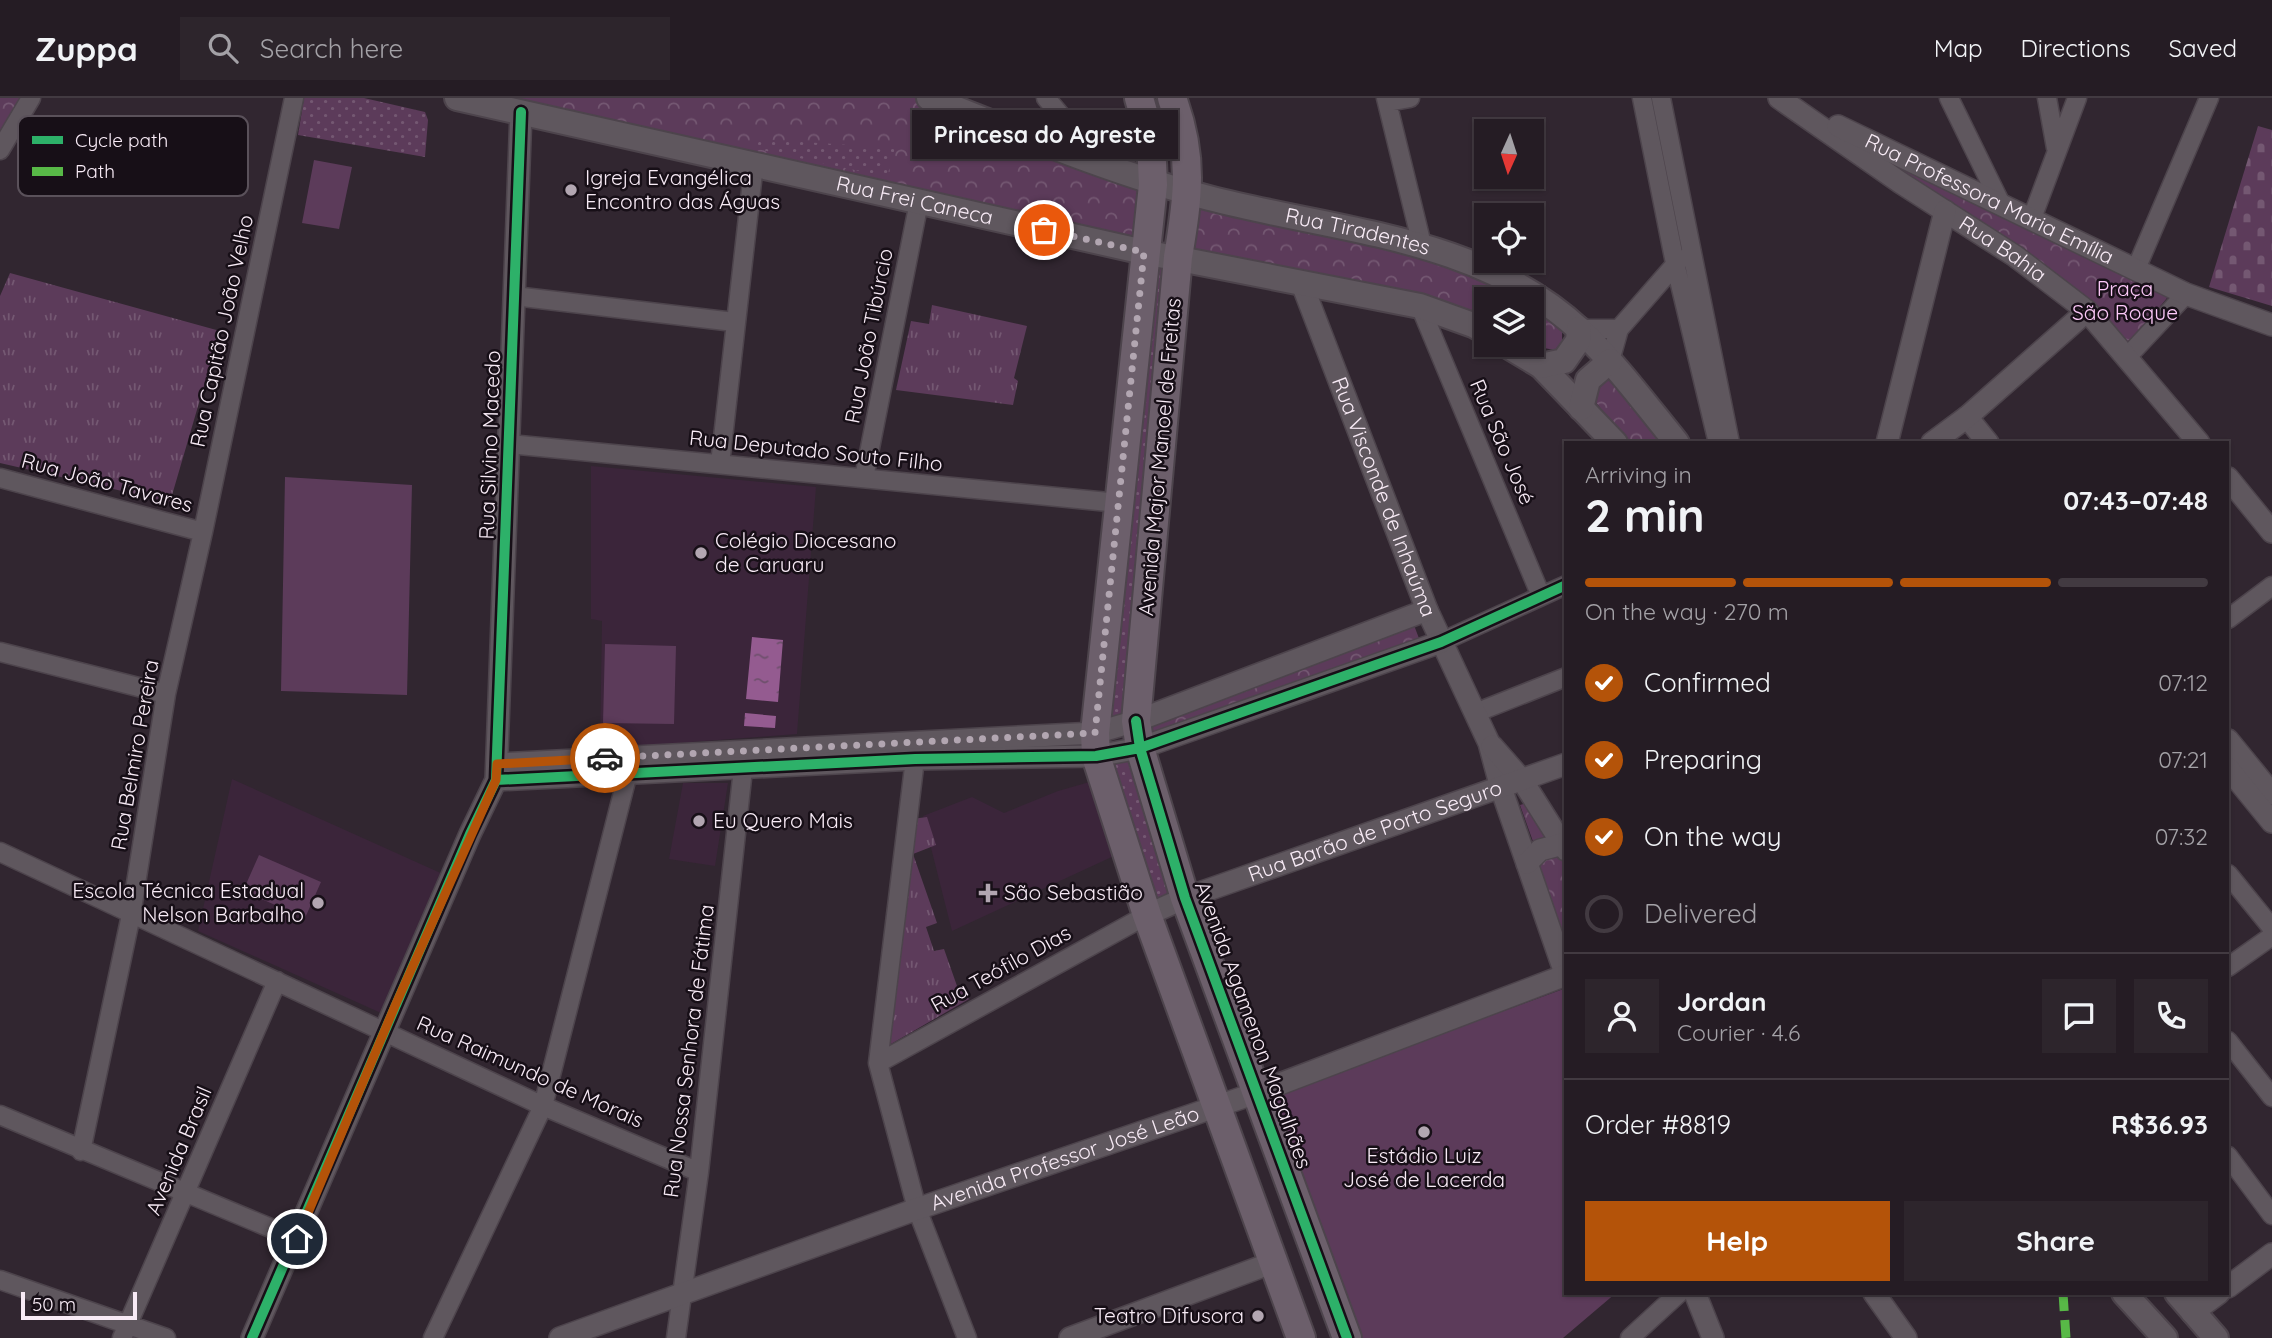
<!DOCTYPE html>
<meta charset="utf-8">
<style>
body{margin:0;font-family:Quicksand,sans-serif;background:#2d252c;color:#f1f3f6;height:100vh;display:flex;flex-direction:column;font-size:26px;white-space:nowrap}
*{box-sizing:border-box;margin:0}
p{font-size:23px;color:#a3a1a6}
.icon{flex:none;width:38px;height:38px;fill:none;stroke:currentColor;stroke-width:2;stroke-linecap:round;stroke-linejoin:round}
.map{position:relative;flex:1;overflow:hidden}
.details{position:absolute;left:1564px;top:343px;width:665px;height:854px;display:flex;flex-direction:column;background:#251c24;border-radius:0px;box-shadow:0 2px 5px #0004,0 0 0 2px #423a41}
.details>*{flex:none}
.needle{width:46px;rotate:183deg}
.tools{position:absolute;left:1474px;top:21px;display:grid;gap:14px}
.tools a{display:grid;place-items:center;width:70px;height:70px;border-radius:0px;background:#251c24;box-shadow:0 2px 5px #0004,0 0 0 2px #423a41;font-size:35px}
.scale{position:absolute;left:21px;bottom:18px;width:116px;box-sizing:border-box;padding-left:7px;border:4px solid #f8ebf6;border-top:0;font-size:19px;line-height:24px;white-space:nowrap;color:#f8ebf6;-webkit-text-stroke:5px #170f17;paint-order:stroke}
.pin{position:absolute;display:grid;place-items:center;width:60px;height:60px;color:#fff;margin:-30px;border:4px solid #fff;border-radius:50%;box-shadow:0 2px 7px #0007}
.courier{position:absolute;display:grid;place-items:center;width:70px;height:70px;margin:-35px;border:5px solid #b45309;border-radius:50%;background:#fff;color:#222;box-shadow:0 2px 9px #0007}
.bubble{position:absolute;height:49px;border-radius:0px;background:#251c24;box-shadow:0 2px 5px #0004,0 0 0 2px #423a41;font-size:23px;font-weight:700;line-height:49px;text-align:center}
.summary em{font-style:normal;font-weight:700}
.summary div{display:flex;flex-direction:column-reverse}
.summary{display:flex;align-items:center;justify-content:space-between;height:119px;padding:0 21px}
h1{font-size:46px;font-weight:700;line-height:52px}
.bar{display:grid;grid-template-columns:repeat(4,1fr);gap:10px 7px;align-content:center;height:84px;padding:0 21px}
.bar i{height:9px;border-radius:5px;background:#423a41}
.bar .selected{background:#b45309}
.bar p{grid-column:span 4}
.line{display:flex;align-items:center;gap:18px;padding:0 21px;border-top:2px solid #423a41}
.line div{flex:1}
.round{display:grid;place-items:center;flex:none;width:74px;height:74px;border-radius:0px;background:#2d252c}
ol{padding:0 21px;list-style:none}
li{display:flex;align-items:center;gap:21px;height:77px}
li p{margin-inline-start:auto}
li .icon{padding:7px;border-radius:50%;background:#b45309;color:#fff;stroke-width:4}
li:last-child{color:#a3a1a6}
li i{width:38px;height:38px;border:4px solid #423a41;border-radius:50%}
.button{display:flex;gap:14px;margin-top:auto;padding:14px 21px}
.button a{flex:1;height:80px;border-radius:0px;background:#b45309;color:#fff;font-size:28px;font-weight:700;line-height:80px;text-align:center}
.button a+a{background:#2d252c;color:#f1f3f6}
header{display:flex;align-items:center;gap:42px;box-sizing:border-box;height:98px;padding:0 35px;background:#251c24;border-bottom:2px solid #423a41}
header strong{font-size:33px}
nav{display:flex;gap:38px;margin-inline-start:auto;font-size:24px}
.search{width:490px;height:63px;background:#2d252c;display:flex;align-items:center;gap:18px;box-sizing:border-box;padding:0 24px;border-radius:0px;color:#a3a1a6;font-size:26px}
.map>svg:first-child{display:block}
.built{fill:#3b253a}
.grass{fill:url(#grass-tufts)}
.cemetery{fill:url(#cemetery-stones)}
.park{fill:url(#park-crowns)}
.garden{fill:url(#garden-dots)}
.pitch{fill:#5c3b5a}
.water{fill:url(#water-ripples)}
.lines{fill:none;stroke-linecap:round;stroke-linejoin:round}
.minor-casing{stroke:#4d444c;stroke-width:21}
.tertiary-casing{stroke:#4d444c;stroke-width:24}
.secondary-casing{stroke:#4d444c;stroke-width:28}
.primary-casing{stroke:#4d444c;stroke-width:32}
.minor{stroke:#5f575e;stroke-width:18}
.tertiary{stroke:#5f575e;stroke-width:21}
.secondary{stroke:#5f575e;stroke-width:24}
.primary{stroke:#6c5f6b;stroke-width:28}
.quiet{stroke:#58b947;stroke-width:9;stroke-dasharray:18 9;stroke-linecap:butt}
.cycleway-casing{stroke:#170f17;stroke-width:15}
.cycleway{stroke:#2db169;stroke-width:10}
.done{stroke:#b2a6b1;stroke-width:7;stroke-dasharray:0 12.6}
.route{stroke:#b45309;stroke-width:9}
.poi-dot{fill:#b2a6b1;stroke:#170f17;stroke-width:2.5}
.labels{text-anchor:middle;stroke-width:5;stroke-linejoin:round;paint-order:stroke}
.poi-label{font-size:21px;fill:#f8ebf6;stroke:#170f17;text-anchor:start}
.street-label{font-size:21px;fill:#f8ebf6;stroke:#170f17}
.park-label{font-size:21px;fill:#fdc9f9;stroke:#170f17}
.key{fill:#170f17;stroke:#5a515a;stroke-width:2}
.key-label{font-size:19px;fill:#f8ebf6}
</style>
<header>
<strong>Zuppa</strong>
<div class="search"><svg class="icon" aria-label="search" viewBox="0 0 24 24"><circle cx="10" cy="10" r="6"/><path d="M15 15l6 6"/></svg>Search here</div>
<nav><a>Map</a><a>Directions</a><a>Saved</a></nav>
</header>
<div class="map">
<svg width="2272" height="1240" viewBox="0 0 2272 1240">
<defs>
<pattern id="grass-tufts" width="24" height="20" patternUnits="userSpaceOnUse" patternTransform="scale(1.75)"><rect width="24" height="20" fill="#5c3b5a"/><path d="M3 7l-1-3M5 7V3M7 7l1-3M15 17l-1-3M17 17v-4M19 17l1-3" fill="none" stroke="#745872"/></pattern>
<pattern id="cemetery-stones" width="16" height="16" patternUnits="userSpaceOnUse" patternTransform="scale(1.75)"><rect width="16" height="16" fill="#5c3b5a"/><path d="M2 7V4a2 2 0 0 1 4 0v3zM10 15v-3a2 2 0 0 1 4 0v3z" fill="#745872"/></pattern>
<pattern id="park-crowns" width="20" height="18" patternUnits="userSpaceOnUse" patternTransform="scale(1.75)"><rect width="20" height="18" fill="#5c3b5a"/><path d="M2 6a3 3 0 1 1 6 0M12 15a3 3 0 1 1 6 0" fill="none" stroke="#745872"/></pattern>
<pattern id="garden-dots" width="8" height="8" patternUnits="userSpaceOnUse" patternTransform="scale(1.75)"><rect width="8" height="8" fill="#5c3b5a"/><path d="M2 2h.1M6 6h.1" fill="none" stroke="#745872" stroke-width="1.8" stroke-linecap="round"/></pattern>
<pattern id="water-ripples" width="26" height="14" patternUnits="userSpaceOnUse" patternTransform="scale(1.75)"><rect width="26" height="14" fill="#945b90"/><path d="M2 4q2-2 4 0t4 0M15 11q2-2 4 0t4 0" fill="none" stroke="#6f506d"/></pattern>
</defs>
<rect width="100%" height="100%" fill="#312630"/>
<path class="built" d="M591,368L816,389L797,636L600,651L602,523L591,521Z
M232,681L445,777L381,915L198,833Z
M1093,683L1116,757L952,833L923,718L972,699L1004,715L1058,693Z
M683,685H728L715,768L669,761Z"/>
<path class="grass" d="M10,175L220,233L170,404L0,365V198Z
M932,207L1027,228L1014,280L1018,283L1013,307L896,292L911,223L929,226Z
M927,719L936,747L913,756L937,825L926,829L934,853L944,851L957,888L969,901L884,950L912,721Z"/>
<path class="cemetery" d="M2258,28L2272,32V208L2209,189Z"/>
<path class="park" d="M0,0H21L0,36Z
M464,0H926L1149,85L1143,153Z
M1861,44L2168,193L2167,200L2133,241L2126,244L1857,51Z
M1197,107L1400,147L1529,201H1486V224L1187,156Z
M1531,203L1562,229V243L1555,252L1527,247H1531Z
M1604,273L1665,345H1628L1594,302Z
M1412,522L1420,543L1142,645L1141,626Z
M1527,705L1550,743L1535,749L1520,707Z
M1548,756L1566,761V863L1534,770Z"/>
<path class="garden" d="M304,0H364L425,14L428,22L425,59L298,37Z
M759,41L895,50L887,79L757,51Z
M1152,166L1171,167L1129,620L1105,628Z
M1133,661L1175,796L1152,802L1106,662Z"/>
<path class="pitch" d="M314,62L352,69L339,131L302,125Z
M285,379L412,387L407,597L281,593Z
M605,546L676,548L674,626L603,625Z
M259,757L321,784L305,820L243,793Z
M1566,890V1195H1616L1563,1240H1354L1270,999Z"/>
<path class="water" d="M752,539L783,542L778,604L746,601Z
M745,615L776,618L775,630L744,628Z"/>
<g class="lines">
<g class="minor-casing">
<path id="minor" d="M1046,0L1101,65
M1386,0L1422,147
M1389,0L1388,4L1410,0
M1642,0L1675,165L1718,345
M1661,0L1730,345
M1949,0L2000,104
M2047,0L2056,50
M0,52L31,0
M2032,120L2077,0
M2136,171L2209,0
M514,198L734,224
M1420,208L1541,498
M1579,231H1619
M2128,258L2186,196
M1610,263L1619,231L1680,161
M509,346L1119,405
M720,366L754,66
M0,380L203,434
M864,380L919,104
M2228,521L2272,488
M1441,544L1566,487
M0,554L166,596
M1475,615L1566,579
M915,661L878,965L917,1111L967,1240
M0,754L543,1008L699,1074
M2228,776L2272,830
M2228,869L2272,838
M2228,943L2272,999
M878,965L1147,817
M0,1017L297,1141
M81,1053L131,817L166,596L203,434L294,0
M2228,1058L2272,1117
M0,1182L166,1240
M122,1240L277,883
M433,1240L543,1008L628,675
M676,1240L699,1074L743,671
M1630,1240L1679,1195"/>
</g>
<g class="tertiary-casing">
<g id="tertiary">
<path id="s1" d="M1779,0L1901,85L2015,158L2087,213L2199,345"/>
<path id="s2" d="M1838,28L2186,196L2272,227"/>
<path id="s3" d="M1302,186L1427,512L1489,645L1501,690L1566,878"/>
<path d="M1967,319L1988,345"/>
<path d="M1887,345L1945,113"/>
<path d="M1932,345L1967,319L2087,213"/>
<path d="M2228,380L2272,434"/>
<path d="M2228,642L2272,696"/>
<path d="M1492,648L1522,682L1566,752"/>
<path d="M497,666L1095,635L1136,623L1427,512"/>
<path d="M2228,670L2272,724"/>
<path d="M496,682L915,661L1096,658L1140,650L1441,544"/>
<path d="M1527,765L1540,752L1563,746"/>
<path id="s4" d="M1147,817L1185,800L1566,666"/>
<path d="M2228,1189L2272,1156"/>
<path d="M1695,1195L1713,1240"/>
<path d="M1874,1195L1906,1240"/>
<path d="M2192,1215L2219,1195"/>
<path d="M252,1240L470,736L496,682L521,14"/>
<path id="s5" d="M560,1240L917,1111L1256,995L1566,877"/>
<path d="M1070,1240L1274,1164"/>
</g>
</g>
<g class="secondary-casing">
<g id="secondary">
<path id="s6" d="M457,0L1144,154L1420,208L1473,227L1486,234"/>
<path id="s7" d="M929,0C1021,36 1113,75 1209,100C1335,133 1479,138 1580,232C1616,266 1646,307 1677,345"/>
<path d="M1506,247L1541,268L1615,345"/>
<path d="M1541,268L1564,263L1578,243L1579,231"/>
<path d="M1581,310L1588,282L1610,263"/>
<path d="M2124,1195L2165,1240"/>
<path d="M2177,1195L2216,1240"/>
</g>
</g>
<g class="primary-casing">
<path id="primary" d="M1139,0L1151,42L1153,87L1095,635L1096,658L1147,817L1301,1240
M1172,0C1194,59 1188,99 1178,159L1136,623L1140,650L1185,800L1347,1240"/>
</g>
<use href="#minor" class="minor"/>
<use href="#tertiary" class="tertiary"/>
<use href="#secondary" class="secondary"/>
<use href="#primary" class="primary"/>
<path class="quiet" d="M2063,1195L2066,1240"/>
<g class="cycleway-casing">
<path id="cycleway" d="M1136,623L1140,650L1185,800L1347,1240
M496,682L915,661L1096,658L1140,650L1441,544L1566,487
M252,1240L470,736L496,682L521,14"/>
</g>
<use href="#cycleway" class="cycleway"/>
</g>
<g class="lines">
<path class="done" d="M605,660L1095,635L1144,154L1044,132"/>
<path class="route" d="M297,1141L395,908L496,682L497,666L605,660"/>
</g>
<g class="poi-dot">
<circle cx="571" cy="92" r="7"/>
<circle cx="701" cy="455" r="7"/>
<circle cx="699" cy="723" r="7"/>
<path d="M984.5 784.5h7v7h7v7h-7v7h-7v-7h-7v-7h7z"/>
<circle cx="318" cy="805" r="7"/>
<circle cx="1424" cy="1034" r="7"/>
<circle cx="1258" cy="1218" r="7"/>
</g>
<g class="labels">
<g class="poi-label">
<text x="585" y="87">Igreja Evangélica<tspan x="585" dy="24">Encontro das Águas</tspan></text>
<text x="715" y="450">Colégio Diocesano<tspan x="715" dy="24">de Caruaru</tspan></text>
<text x="713" y="730">Eu Quero Mais</text>
<text x="304" y="800" text-anchor="end">Escola Técnica Estadual<tspan x="304" dy="24">Nelson Barbalho</tspan></text>
<text x="1004" y="802">São Sebastião</text>
<text x="1424" y="1065" text-anchor="middle">Estádio Luiz<tspan x="1424" dy="24">José de Lacerda</tspan></text>
<text x="1244" y="1225" text-anchor="end">Teatro Difusora</text>
</g>
<g class="street-label">
<text dy="7" stroke="none"><textPath href="#s2" startOffset="168">Rua Professora Maria Emília</textPath></text>
<text dy="7" stroke="none"><textPath href="#s6" startOffset="469">Rua Frei Caneca</textPath></text>
<text dy="7" stroke="none"><textPath href="#s7" startOffset="450">Rua Tiradentes</textPath></text>
<text dy="7" stroke="none"><textPath href="#s1" startOffset="270">Rua Bahia</textPath></text>
<text transform="translate(222 233) rotate(-78)" y="7">Rua Capitão João Velho</text>
<text transform="translate(869 238) rotate(-79)" y="7">Rua João Tibúrcio</text>
<text transform="translate(1502 344) rotate(67)" y="7">Rua São José</text>
<text transform="translate(490 347) rotate(-88)" y="7">Rua Silvino Macedo</text>
<text transform="translate(816 353) rotate(6)" y="7">Rua Deputado Souto Filho</text>
<text transform="translate(1160 359) rotate(-85)" y="7">Avenida Major Manoel de Freitas</text>
<text transform="translate(107 385) rotate(15)" y="7">Rua João Tavares</text>
<text dy="7" stroke="none"><textPath href="#s3" startOffset="228">Rua Visconde de Inhaúma</textPath></text>
<text transform="translate(135 657) rotate(-80)" y="7">Rua Belmiro Pereira</text>
<text dy="7" stroke="none"><textPath href="#s4" startOffset="243">Rua Barão de Porto Seguro</textPath></text>
<text transform="translate(1001 871) rotate(-29)" y="7">Rua Teófilo Dias</text>
<text transform="translate(1253 927) rotate(70)" y="7">Avenida Agamenon Magalhães</text>
<text transform="translate(689 953) rotate(-83)" y="7">Rua Nossa Senhora de Fátima</text>
<text transform="translate(530 974) rotate(24)" y="7">Rua Raimundo de Morais</text>
<text transform="translate(179 1053) rotate(-67)" y="7">Avenida Brasil</text>
<text dy="7" stroke="none"><textPath href="#s5" startOffset="536">Avenida Professor José Leão</textPath></text>
</g>
<g class="park-label">
<text x="2125" y="198">Praça<tspan x="2125" dy="24">São Roque</tspan></text>
</g>
</g>
<rect x="18" y="18" width="230" height="80" rx="10" class="key"/>
<rect x="32" y="38" width="31" height="8" fill="#2db169"/>
<rect x="32" y="69" width="31" height="9" fill="#58b947"/>
<g class="key-label">
<text x="75" y="49">Cycle path</text>
<text x="75" y="80">Path</text>
</g>
</svg>
<div class="tools">
<a><svg class="needle" viewBox="-14 -14 28 28"><path d="M0-13l5 13h-10z" fill="#e53935"/><path d="M0 13l5-13h-10z" fill="#a3a1a6"/></svg></a>
<a><svg class="icon" aria-label="locate" viewBox="0 0 24 24"><circle cx="12" cy="12" r="6"/><path d="M12 2v4M12 18v4M2 12h4M18 12h4"/></svg></a>
<a><svg class="icon" aria-label="layers" viewBox="0 0 24 24"><path d="M12 4l9 5-9 5-9-5zM3 14l9 5 9-5"/></svg></a>
</div>
<div class="scale">50 m</div>
<div class="pin" style="left:1044px;top:132px;background:#ea580c"><svg class="icon" aria-label="bag" viewBox="0 0 24 24"><path d="M5 8h14l-1 12H6zM9 8a3 3 0 0 1 6 0"/></svg></div>
<div class="pin" style="left:297px;top:1141px;background:#1f2937"><svg class="icon" aria-label="home" viewBox="0 0 24 24"><path d="M3 11l9-7 9 7M6 9v11h12V9"/></svg></div>
<div class="courier" style="left:605px;top:660px"><svg class="icon" aria-label="car" viewBox="0 0 24 24"><path d="M5 17H2v-5l4-1 3-4h7l3 4 3 1v5h-3M9 17h6M6 11h13"/><circle cx="7" cy="17" r="2"/><circle cx="17" cy="17" r="2"/></svg></div>
<div class="bubble" style="left:912px;top:12px;width:266px">Princesa do Agreste</div>
<section class="details">
<div class="summary"><div><h1>2 min</h1><p>Arriving in</p></div><em>07:43–07:48</em></div>
<div class="bar"><i class="selected"></i><i class="selected"></i><i class="selected"></i><i></i><p>On the way · 270 m</p></div>
<ol>
<li><svg class="icon" aria-label="check" viewBox="0 0 24 24"><path d="M5 12l5 5 9-10"/></svg>Confirmed<p>07:12</p></li>
<li><svg class="icon" aria-label="check" viewBox="0 0 24 24"><path d="M5 12l5 5 9-10"/></svg>Preparing<p>07:21</p></li>
<li><svg class="icon" aria-label="check" viewBox="0 0 24 24"><path d="M5 12l5 5 9-10"/></svg>On the way<p>07:32</p></li>
<li><i></i>Delivered</li>
</ol>
<div class="line" style="height:126px"><a class="round"><svg class="icon" aria-label="person" viewBox="0 0 24 24"><circle cx="12" cy="8" r="4"/><path d="M4 21q1-7 8-7t8 7"/></svg></a><div><b>Jordan</b><p>Courier · 4.6</p></div><a class="round"><svg class="icon" aria-label="chat" viewBox="0 0 24 24"><path d="M4 5h16v11H9l-5 4z"/></svg></a><a class="round"><svg class="icon" aria-label="phone" viewBox="0 0 24 24"><path d="M5 4h4l2 5-3 2q2 4 5 5l2-3 5 2v4C11 20 4 13 5 4z"/></svg></a></div>
<div class="line" style="height:91px"><div>Order #8819</div><b>R$36.93</b></div>
<div class="button"><a>Help</a><a>Share</a></div>
</section>
</div>
